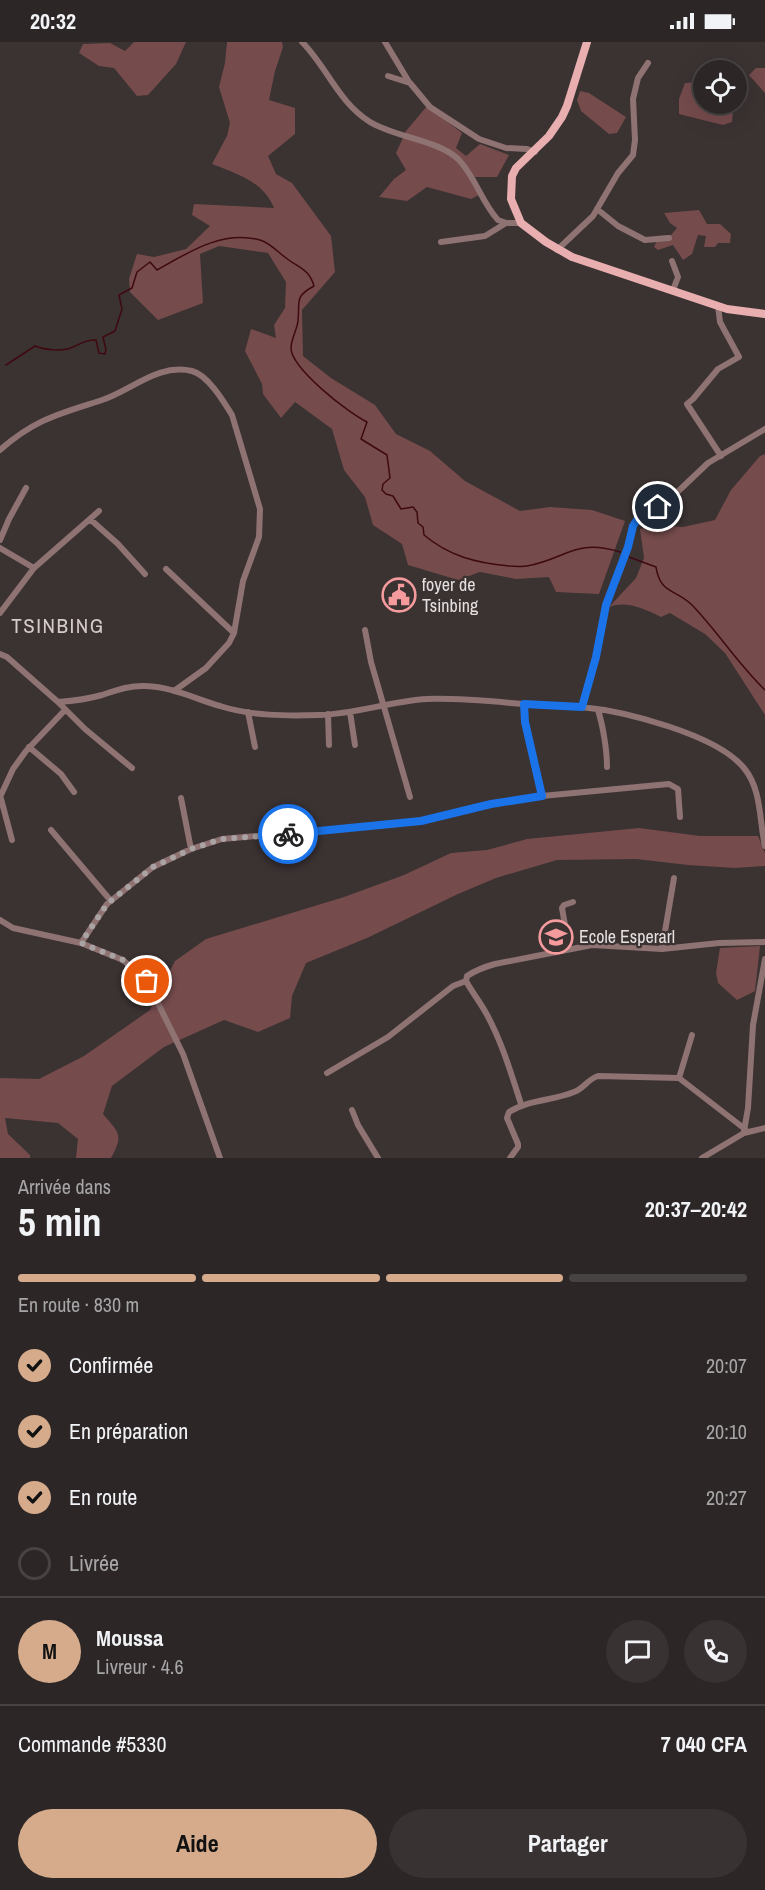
<!DOCTYPE html>
<html lang="fr">
<meta charset="utf-8">
<style>
body{margin:0;font-family:"Archivo Narrow",sans-serif;background:#383232;color:#f1f3f6;height:100vh;display:flex;flex-direction:column;font-size:22px;white-space:nowrap}
*{box-sizing:border-box;margin:0}
p{font-size:20px;color:#a6a5a7}
.icon{flex:none;width:33px;height:33px;fill:none;stroke:currentColor;stroke-width:2;stroke-linecap:round;stroke-linejoin:round}
.map{position:relative;height:1116px;overflow:hidden}
.side{display:flex;flex-direction:column;background:#2c2626;flex:1}
.side>*{flex:none}
.fabs{position:absolute;left:693px;top:18px;display:grid;gap:12px}
.fabs a{display:grid;place-items:center;width:54px;height:54px;border-radius:50%;background:#2c2626;box-shadow:0 6px 24px #0002,0 0 0 2px #484343;font-size:30px}
.pin{position:absolute;display:grid;place-items:center;width:51px;height:51px;color:#fff;margin:-26px;border:3px solid #fff;border-radius:50%;box-shadow:0 2px 6px #0007}
.courier{position:absolute;display:grid;place-items:center;width:60px;height:60px;margin:-30px;border:4px solid #1a73e8;border-radius:50%;background:#fff;color:#222;box-shadow:0 2px 8px #0007}
.overview em{font-style:normal;font-weight:700}
.overview div{display:flex;flex-direction:column-reverse}
.overview{display:flex;align-items:center;justify-content:space-between;height:102px;padding:0 18px}
h1{font-size:39px;font-weight:700;line-height:45px}
.bar{display:grid;grid-template-columns:repeat(4,1fr);gap:9px 6px;align-content:center;height:72px;padding:0 18px}
.bar i{height:8px;border-radius:4px;background:#484343}
.bar .selected{background:#d6ab8b}
.bar p{grid-column:span 4}
.line{display:flex;align-items:center;gap:15px;padding:0 18px;border-top:2px solid #484343}
.line div{flex:1}
.round{display:grid;place-items:center;flex:none;width:63px;height:63px;border-radius:32px;background:#383232}
ol{padding:0 18px;list-style:none}
li{display:flex;align-items:center;gap:18px;height:66px}
li p{margin-inline-start:auto}
li .icon{padding:6px;border-radius:50%;background:#d6ab8b;color:#111;stroke-width:4}
li:last-child{color:#a6a5a7}
li i{width:33px;height:33px;border:3px solid #484343;border-radius:50%}
.button{display:flex;gap:12px;margin-top:auto;padding:12px 18px}
.button a{flex:1;height:69px;border-radius:36px;background:#d6ab8b;color:#111;font-size:24px;font-weight:700;line-height:69px;text-align:center}
.button a+a{background:#383232;color:#f1f3f6}
.status{display:flex;justify-content:space-between;align-items:center;height:42px;padding:0 30px;background:#2c2626;direction:ltr}
.status svg{height:16px;fill:currentColor}
.map>svg:first-child{display:block}
.built{fill:#4b3c3c}
.green{fill:#754b4c}
.lines{fill:none;stroke-linecap:round;stroke-linejoin:round}
.stream{stroke:#3f0911;stroke-width:1.5}
.minor{stroke:#8f7272;stroke-width:6}
.major{stroke:#e9aeaf;stroke-width:8}
.done{stroke:#aaa3a3;stroke-width:6;stroke-dasharray:0 10.8}
.route{stroke:#1a73e8;stroke-width:8}
.labels{text-anchor:middle;stroke-width:4.5;stroke-linejoin:round;paint-order:stroke}
.poi-label{font-size:18px;fill:#e5e0e0;stroke:#3b3232;text-anchor:start}
.quarter-label{font-size:21px;letter-spacing:1.5px;fill:#d6cbcb;stroke:#3b3232}
</style>
<div class="status"><b>20:32</b><svg viewBox="0 0 49 12"><path d="M0 12V9h3v3zM5 12V6h3v6zM10 12V3h3v9zM15 12V0h3v12zM26 1h20v11H26zM47 4h2v5h-2z"/></svg></div>
<div class="map">
<svg width="765" height="1116" viewBox="0 0 765 1116">
<rect width="100%" height="100%" fill="#3b3232"/>
<path class="built" d="M565,882L570,904L548,909L543,887Z"/>
<path class="green" d="M134,0H186L176,22L148,53L137,54L114,26L99,24L79,11L83,2L110,1L125,9Z
M227,0H282L283,5L275,29L269,58L295,66V92L268,114L276,132L292,141L331,194L335,230L302,268L303,314L331,336L375,363L396,392L430,409L465,439L520,469L550,465L592,468L625,479L599,552L556,550L549,535L516,537L480,530L458,538L408,523L402,502L373,483L365,455L344,428L332,387L295,360L281,376L263,352L262,342L245,309L251,287L276,296L274,283L285,266L286,240L268,211L219,204L200,212L203,261L158,278L130,250L129,237L137,212L154,215L186,207L210,184L192,173L194,162L274,166C263,139 237,132 212,122L227,94L230,81L219,45L225,21Z
M756,26H765V51L749,33Z
M703,40L704,62H731L733,69L732,80L723,83L679,72V57L685,41Z
M580,49L589,51L626,75L617,91L609,92L581,69L577,58Z
M427,64L462,91L456,106L466,114L480,102L509,113L497,135H468L479,153L471,157L427,145L407,159L379,155L394,137L406,128L396,111L406,89Z
M699,168L707,182H720L731,192L730,201H718L715,205H704L706,194L698,193L692,212L683,218L673,203L658,208L654,205L659,194L671,193L677,186L670,181L664,171Z
M765,412V673L725,611L705,592L670,571L661,575C645,567 626,558 609,565L636,536L644,516L640,487L656,483L683,485L715,478L731,448L760,414Z
M639,786L700,794H758L765,811V824L735,826L688,823L636,817L557,818L496,836L458,852L367,896L306,921L292,954L290,976L258,990L224,978L164,1005L112,1044L103,1072C119,1091 124,1092 111,1116H76L78,1097L58,1081L5,1076L8,1092L30,1113V1116H0V1036L39,1037L84,1014L150,968L175,919L206,897L344,855L404,833L451,811L487,808L527,797Z
M760,904L755,949L737,958L718,941L716,931L720,906Z"/>
<g class="lines">
<path class="stream" d="M6,323L35,304C45,308 63,310 73,305C82,301 86,298 96,298L99,311L105,312L106,308L103,295L115,289L122,267L119,253L132,246L137,230L150,220L157,228C189,210 222,188 260,198C270,201 278,210 286,216C299,226 309,227 314,244C294,255 300,259 298,279C297,288 291,297 291,306C291,326 348,371 367,380L361,397L387,413L390,436L383,442L382,448L386,452L393,454L401,467L413,465L417,470L418,481L423,485L424,493C449,514 476,521 509,524C514,524 521,525 527,524C566,517 575,496 620,510
M629,515L656,525C660,552 676,547 692,563C718,590 738,622 765,648"/>
<path class="minor" d="M302,0C327,25 338,60 370,80C394,95 438,98 458,117C475,134 482,161 498,178L506,181H521
M385,0L409,40
M388,34L410,41L430,65L479,97L506,106L527,107L535,110
M597,167L618,184L645,198L669,196
M441,200L485,194L506,181
M557,208L593,174L618,131L633,113L635,98L633,57L638,36L648,21
M672,219L678,235L673,248
M718,264L720,280L739,315L718,327L693,357L687,362L721,414
M0,408C35,377 59,372 102,358C132,348 158,321 192,329C208,333 224,360 232,373L260,467L259,495L243,539L234,591L229,601L206,626L174,649
M91,478L118,502L145,532
M0,498L9,477L26,446
M0,506L34,526
M166,527L234,591
M0,571L34,526L99,469
M365,588L371,620L410,755
M0,612L7,615L58,660C72,659 88,657 102,653C117,648 131,643 146,644C172,645 196,657 220,664C251,674 287,674 319,673C356,672 391,659 427,657C459,656 490,659 522,662C542,664 561,663 581,665C624,669 716,692 744,726C762,748 759,778 765,804
M58,660L85,687L132,726
M582,665L596,615L606,563L628,505L633,485L637,478L669,458L708,421L765,387
M598,668C603,684 607,708 607,725
M248,670L255,705
M350,670L355,703
M328,672L329,703
M29,705L61,732L74,750
M0,753L12,798
M542,754L669,742L678,747L680,775
M0,755L13,727L26,709L65,668
M181,756L191,807
M51,788L111,859
M0,878L13,886L81,901L107,862L153,825L191,807L222,797L397,782L421,779L491,762L542,754L525,680L524,662
M81,901L123,918L147,939L183,1012L220,1116
M569,906L562,866L564,863L573,860
M662,907L674,836
M327,1031L388,995L453,944L466,939
M679,1036L692,993
M521,1062C511,1031 502,1000 486,971C480,960 472,950 466,939L467,934C476,928 484,925 495,922L592,903L662,907L719,901L765,900
M352,1068L358,1083L378,1116
M744,1089L748,1066L753,983L765,917
M510,1116L518,1105V1102L507,1076L509,1070C530,1057 552,1059 574,1050C583,1047 588,1037 598,1034L679,1036L745,1087
M702,1116L744,1091L765,1086"/>
<path class="major" d="M587,0L567,64L562,75L549,94L516,126L512,134L511,157L521,181L546,200L572,215L727,267L765,272"/>
</g>
<g class="lines">
<path class="done" d="M147,939L123,918L81,901L107,862L153,825L191,807L222,797L288,792"/>
<path class="route" d="M288,792L421,779L491,762L542,754L525,680L524,662L582,665L596,615L606,563L628,505L633,484L637,478L658,465"/>
</g>
<defs>
<g id="civic-ring" transform="scale(1.725)"><circle r="9.5" fill="#3b3232" stroke="#f59b9e" stroke-width="1.5"/><path d="M-.6-6.5H3V-4.5H.6V-3L4-1V1h2V6H-6V1h2V-1L-.6-3ZM-1.2 2.5V6h2.4V2.5Z" fill="#f59b9e"/></g>
<g id="school-ring" transform="scale(1.725)"><circle r="9.5" fill="#3b3232" stroke="#f59b9e" stroke-width="1.5"/><path d="M0-5L7-2L0 1L-7-2ZM-4 1L0 2.5L4 1V4Q0 6-4 4Z" fill="#f59b9e"/></g>
</defs>
<g fill-rule="evenodd">
<use href="#civic-ring" x="399" y="553"/>
<use href="#school-ring" x="556" y="895"/>
</g>
<g class="labels">
<g class="poi-label">
<text x="422" y="549">foyer de<tspan x="422" dy="21">Tsinbing</tspan></text>
<text x="579" y="901">Ecole Esperarl</text>
</g>
<g class="quarter-label">
<text x="58" y="591">TSINBING</text>
</g>
</g>
</svg>
<div class="fabs">
<a><svg class="icon" aria-label="locate" viewBox="0 0 24 24"><circle cx="12" cy="12" r="6"/><path d="M12 2v4M12 18v4M2 12h4M18 12h4"/></svg></a>
</div>
<div class="pin" style="left:147px;top:939px;background:#ea580c"><svg class="icon" aria-label="bag" viewBox="0 0 24 24"><path d="M5 8h14l-1 12H6zM9 8a3 3 0 0 1 6 0"/></svg></div>
<div class="pin" style="left:658px;top:465px;background:#1f2937"><svg class="icon" aria-label="home" viewBox="0 0 24 24"><path d="M3 11l9-7 9 7M6 9v11h12V9"/></svg></div>
<div class="courier" style="left:288px;top:792px"><svg class="icon" aria-label="bike" viewBox="0 0 24 24"><circle cx="6" cy="16" r="4"/><circle cx="18" cy="16" r="4"/><path d="M6 16l4-8h5l3 8M10 8l3 8H6M13 5h3"/></svg></div>
</div>
<section class="side">
<div class="overview"><div><h1>5 min</h1><p>Arrivée dans</p></div><em>20:37–20:42</em></div>
<div class="bar"><i class="selected"></i><i class="selected"></i><i class="selected"></i><i></i><p>En route · 830 m</p></div>
<ol>
<li><svg class="icon" aria-label="check" viewBox="0 0 24 24"><path d="M5 12l5 5 9-10"/></svg>Confirmée<p>20:07</p></li>
<li><svg class="icon" aria-label="check" viewBox="0 0 24 24"><path d="M5 12l5 5 9-10"/></svg>En préparation<p>20:10</p></li>
<li><svg class="icon" aria-label="check" viewBox="0 0 24 24"><path d="M5 12l5 5 9-10"/></svg>En route<p>20:27</p></li>
<li><i></i>Livrée</li>
</ol>
<div class="line" style="height:108px"><b class="round" style="background:#d6ab8b;color:#111">M</b><div><b>Moussa</b><p>Livreur · 4.6</p></div><a class="round"><svg class="icon" aria-label="chat" viewBox="0 0 24 24"><path d="M4 5h16v11H9l-5 4z"/></svg></a><a class="round"><svg class="icon" aria-label="phone" viewBox="0 0 24 24"><path d="M5 4h4l2 5-3 2q2 4 5 5l2-3 5 2v4C11 20 4 13 5 4z"/></svg></a></div>
<div class="line" style="height:78px"><div>Commande #5330</div><b>7 040 CFA</b></div>
<div class="button"><a>Aide</a><a>Partager</a></div>
</section>
